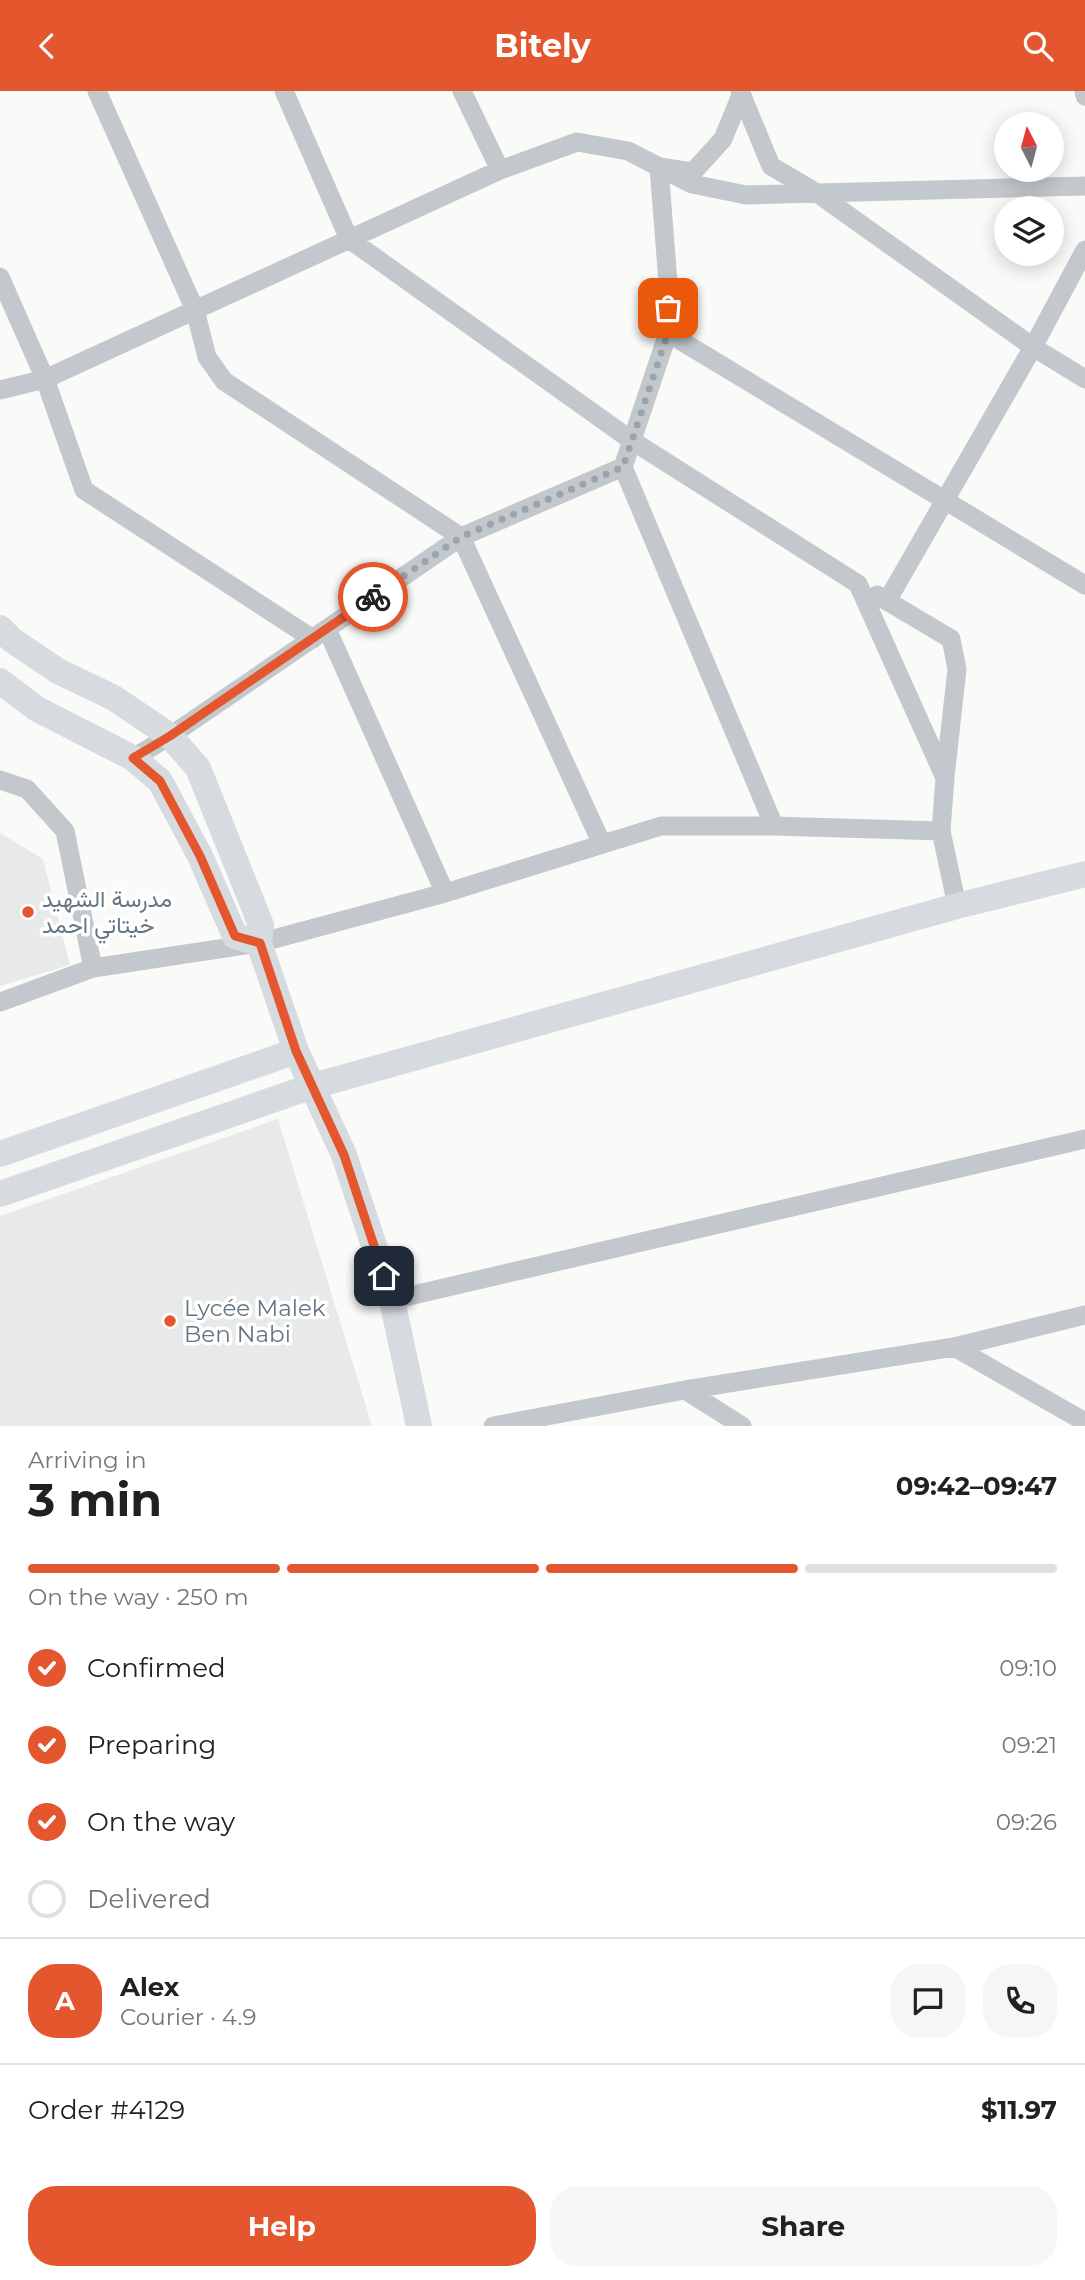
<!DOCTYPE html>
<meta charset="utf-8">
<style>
body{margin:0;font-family:Montserrat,Vazirmatn,sans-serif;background:#f6f6f6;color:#202124;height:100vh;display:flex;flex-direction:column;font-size:26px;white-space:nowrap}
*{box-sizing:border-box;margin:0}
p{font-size:23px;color:#757577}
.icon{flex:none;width:38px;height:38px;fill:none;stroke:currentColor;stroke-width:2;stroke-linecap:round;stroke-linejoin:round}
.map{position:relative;height:1335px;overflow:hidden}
.sheet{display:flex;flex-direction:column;background:#fff;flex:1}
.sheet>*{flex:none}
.needle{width:46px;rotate:354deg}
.buttons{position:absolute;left:994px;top:21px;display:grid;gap:14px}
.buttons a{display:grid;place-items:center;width:70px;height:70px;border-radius:50%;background:#fff;box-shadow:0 4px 18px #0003;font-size:35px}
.pin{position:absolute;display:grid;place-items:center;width:60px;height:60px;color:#fff;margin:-30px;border-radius:14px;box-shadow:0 4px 10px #0006}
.courier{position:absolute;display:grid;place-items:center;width:70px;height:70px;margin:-35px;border:5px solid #e4572e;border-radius:50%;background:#fff;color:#222;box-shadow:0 2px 9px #0007}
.summary em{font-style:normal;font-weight:700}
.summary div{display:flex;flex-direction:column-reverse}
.summary{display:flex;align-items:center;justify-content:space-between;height:119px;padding:0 28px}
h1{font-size:46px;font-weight:700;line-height:52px}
.bar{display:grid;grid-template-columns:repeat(4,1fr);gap:10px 7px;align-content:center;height:84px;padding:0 28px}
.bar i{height:9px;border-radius:5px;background:#e0e0e0}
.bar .selected{background:#e4572e}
.bar p{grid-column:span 4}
.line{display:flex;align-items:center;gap:18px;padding:0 28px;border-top:2px solid #e0e0e0}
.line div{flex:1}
.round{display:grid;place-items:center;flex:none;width:74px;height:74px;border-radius:28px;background:#f6f6f6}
ol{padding:0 28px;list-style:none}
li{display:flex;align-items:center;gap:21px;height:77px}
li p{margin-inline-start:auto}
li .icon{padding:7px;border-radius:50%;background:#e4572e;color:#fff;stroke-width:4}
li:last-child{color:#757577}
li i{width:38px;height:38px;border:4px solid #e0e0e0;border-radius:50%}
.primary-button{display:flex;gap:14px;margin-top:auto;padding:14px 28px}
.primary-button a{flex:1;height:80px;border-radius:28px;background:#e4572e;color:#fff;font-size:28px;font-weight:700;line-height:80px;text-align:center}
.primary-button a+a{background:#f6f6f6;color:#202124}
header{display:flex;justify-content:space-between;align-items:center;height:91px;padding:0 28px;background:#e4572e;color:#fff;font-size:32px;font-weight:700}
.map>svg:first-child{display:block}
.built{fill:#e8e9e9}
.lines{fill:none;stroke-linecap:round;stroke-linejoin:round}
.street{stroke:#c3c8cc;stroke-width:19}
.secondary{stroke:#d6dbdf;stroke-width:26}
.done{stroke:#99a4ac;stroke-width:7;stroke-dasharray:0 12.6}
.route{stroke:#e4572e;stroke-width:9}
.poi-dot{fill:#e4572e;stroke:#fff;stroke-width:2.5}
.labels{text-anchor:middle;stroke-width:7;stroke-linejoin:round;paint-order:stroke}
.poi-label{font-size:23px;fill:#657683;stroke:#fff;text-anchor:start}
</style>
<header><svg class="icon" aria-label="back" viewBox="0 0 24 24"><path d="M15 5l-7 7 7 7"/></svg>Bitely<svg class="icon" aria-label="search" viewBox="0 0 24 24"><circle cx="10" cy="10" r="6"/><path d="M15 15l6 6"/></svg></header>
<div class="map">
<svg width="1085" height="1335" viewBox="0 0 1085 1335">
<rect width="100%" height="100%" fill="#fafaf8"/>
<path class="built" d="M0,742L43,768L70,874L0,895Z
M278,1028L372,1335H0V1125Z"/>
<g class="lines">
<path class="street" d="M97,0L195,219L207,266L224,290L461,446L602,753
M284,0L349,148L631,349L858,493L945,687L941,740
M462,0L500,79
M740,0L771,75L817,102L1033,256L1085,288
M1084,0L1085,5
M741,4L723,48L693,81L659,76L668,192V242L623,376L774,735
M0,186L45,288L84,399L313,548
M668,242L1085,494
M0,299L45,288L500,79L577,51L628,60L692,93L746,104L1085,95
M877,504L951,548L957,578L945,686
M887,510L1033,256L1085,159
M327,538L445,802
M133,667L170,645L461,446L623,376
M0,689L27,698L65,740L93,877
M0,911L93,877L259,852L445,802L661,735H774L941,740L957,815
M392,1209L1085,1048
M954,1256L1085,1331
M685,1299L742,1335
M493,1335L685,1299L954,1256L1085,1224"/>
<path class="secondary" d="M0,537L12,549L58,580L114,607L170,645L198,677L261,834L259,852L296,960L344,1064L392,1209L419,1335
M0,590L37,618L133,667L160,690L200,765L235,845L259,852
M0,1063L296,960
M0,1103L313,995L957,815L1085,783"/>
</g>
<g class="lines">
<path class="done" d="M373,506L461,446L623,376L668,242V217"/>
<path class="route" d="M373,506L170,645L133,667L160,690L200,765L235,845L260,852L296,960L344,1064L384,1185"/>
</g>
<g class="poi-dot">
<circle cx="28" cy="821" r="7"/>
<circle cx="170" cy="1230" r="7"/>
</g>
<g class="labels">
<g class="poi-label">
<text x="42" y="816">مدرسة الشهيد<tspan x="42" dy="26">خيتاتي احمد</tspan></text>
<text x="184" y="1225">Lycée Malek<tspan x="184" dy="26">Ben Nabi</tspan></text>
</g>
</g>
</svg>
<div class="buttons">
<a><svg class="needle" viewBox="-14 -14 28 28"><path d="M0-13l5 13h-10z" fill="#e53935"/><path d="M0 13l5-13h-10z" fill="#757577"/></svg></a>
<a><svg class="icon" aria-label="layers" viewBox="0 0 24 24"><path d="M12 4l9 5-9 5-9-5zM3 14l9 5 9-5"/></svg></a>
</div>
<div class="pin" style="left:668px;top:217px;background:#ea580c"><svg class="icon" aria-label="bag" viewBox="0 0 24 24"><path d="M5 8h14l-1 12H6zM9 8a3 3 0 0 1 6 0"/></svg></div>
<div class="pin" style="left:384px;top:1185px;background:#1f2937"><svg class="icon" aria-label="home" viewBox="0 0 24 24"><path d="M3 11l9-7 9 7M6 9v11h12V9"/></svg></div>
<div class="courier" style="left:373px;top:506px"><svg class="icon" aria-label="bike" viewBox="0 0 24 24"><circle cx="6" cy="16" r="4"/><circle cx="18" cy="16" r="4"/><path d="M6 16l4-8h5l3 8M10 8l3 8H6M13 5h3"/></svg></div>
</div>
<section class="sheet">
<div class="summary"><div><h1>3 min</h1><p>Arriving in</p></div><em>09:42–09:47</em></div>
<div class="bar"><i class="selected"></i><i class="selected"></i><i class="selected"></i><i></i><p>On the way · 250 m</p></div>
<ol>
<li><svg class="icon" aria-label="check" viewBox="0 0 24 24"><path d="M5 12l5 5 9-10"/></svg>Confirmed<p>09:10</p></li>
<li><svg class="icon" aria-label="check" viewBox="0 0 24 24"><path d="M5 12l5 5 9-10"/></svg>Preparing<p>09:21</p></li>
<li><svg class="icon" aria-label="check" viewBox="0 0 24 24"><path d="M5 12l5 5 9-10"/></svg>On the way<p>09:26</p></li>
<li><i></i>Delivered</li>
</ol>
<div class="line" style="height:126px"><b class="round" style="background:#e4572e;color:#fff">A</b><div><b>Alex</b><p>Courier · 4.9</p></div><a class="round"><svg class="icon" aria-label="chat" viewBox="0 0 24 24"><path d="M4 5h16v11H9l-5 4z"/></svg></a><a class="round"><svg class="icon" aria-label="phone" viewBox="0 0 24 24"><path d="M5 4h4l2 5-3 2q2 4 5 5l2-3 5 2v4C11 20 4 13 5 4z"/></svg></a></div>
<div class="line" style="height:91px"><div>Order #4129</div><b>$11.97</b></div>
<div class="primary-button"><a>Help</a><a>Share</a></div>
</section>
